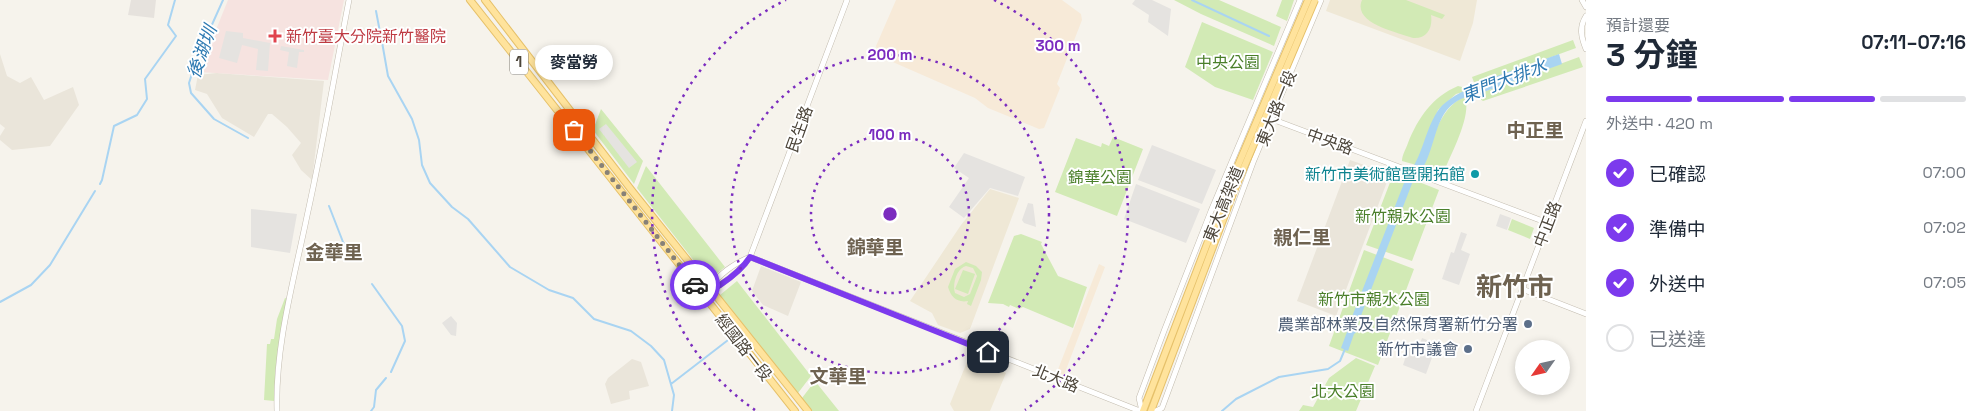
<!DOCTYPE html>
<html lang="zh-TW">
<meta charset="utf-8">
<style>
body{margin:0;font-family:"Space Grotesk","Noto Sans TC",sans-serif;background:#f2f2f3;color:#1f2937;height:100vh;display:flex;flex-direction:column;font-size:19px;white-space:nowrap}
*{box-sizing:border-box;margin:0}
p{font-size:16px;color:#747a83}
.icon{flex:none;width:28px;height:28px;fill:none;stroke:currentColor;stroke-width:2;stroke-linecap:round;stroke-linejoin:round}
.map{position:relative;flex:1;overflow:hidden}
.panel{display:flex;flex-direction:column;background:#fff;width:400px}
.panel>*{flex:none}
.needle{width:32px;rotate:236deg}
.controls{position:absolute;left:1515px;top:340px;display:grid;gap:10px}
.controls a{display:grid;place-items:center;width:55px;height:55px;border-radius:50%;background:#fff;box-shadow:0 2px 8px #0003;font-size:25px}
.pin{position:absolute;display:grid;place-items:center;width:42px;height:42px;color:#fff;margin:-21px;border-radius:10px;box-shadow:0 2px 8px #0006}
.courier{position:absolute;display:grid;place-items:center;width:50px;height:50px;margin:-25px;border:4px solid #7c3aed;border-radius:50%;background:#fff;color:#222;box-shadow:0 1px 6px #0007}
.bubble{position:absolute;height:35px;border-radius:18px;background:#fff;box-shadow:0 2px 8px #0003;font-size:16px;font-weight:700;line-height:35px;text-align:center}
.head em{font-style:normal;font-weight:700}
.head div{display:flex;flex-direction:column-reverse}
.head{display:flex;align-items:center;justify-content:space-between;height:85px;padding:0 20px}
h1{font-size:32px;font-weight:700;line-height:38px}
.bar{display:grid;grid-template-columns:repeat(4,1fr);gap:8px 5px;align-content:center;height:60px;padding:0 20px}
.bar i{height:6px;border-radius:4px;background:#e0e1e3}
.bar .selected{background:#7c3aed}
.bar p{grid-column:span 4}
ol{padding:0 20px;list-style:none}
li{display:flex;align-items:center;gap:15px;height:55px}
li p{margin-inline-start:auto}
li .icon{padding:5px;border-radius:50%;background:#7c3aed;color:#fff;stroke-width:4}
li:last-child{color:#747a83}
li i{width:28px;height:28px;border:2px solid #e0e1e3;border-radius:50%}
main{display:flex;flex:1;min-height:0}
.map>svg:first-child{display:block}
.residential{fill:#eae5da}
.commercial{fill:#f7ead8}
.industrial{fill:#e6e2dd}
.education{fill:#efe8d6}
.medical{fill:#f6e3e0}
.green{fill:#d2eab5;fill-rule:evenodd}
.parking{fill:#e5e3e0}
.water{fill:#a9d4f2}
.lines{fill:none;stroke-linecap:round;stroke-linejoin:round}
.stream{stroke:#a9d4f2;stroke-width:2}
.minor-casing{stroke:#c2bbae;stroke-width:6}
.major-casing{stroke:#e6c16a;stroke-width:8}
.minor{stroke:#fff;stroke-width:5}
.major{stroke:#ffe39c;stroke-width:6}
.major-bridge-casing{stroke:#e6c16a;stroke-width:8;stroke-linecap:butt}
.major-bridge{stroke:#ffe39c;stroke-width:6}
.done{stroke:#878178;stroke-width:5;stroke-dasharray:0 9}
.route{stroke:#7c3aed;stroke-width:6}
.ring{fill:none;stroke:#7b2cbf;stroke-width:2.5;stroke-dasharray:2.5 5}
.health-dot{fill:#e0444e;stroke:#fff;stroke-width:2}
.culture-dot{fill:#0f9aa8;stroke:#fff;stroke-width:2}
.service-dot{fill:#5c6f8a;stroke:#fff;stroke-width:2}
.labels{text-anchor:middle;stroke-width:4;stroke-linejoin:round;paint-order:stroke}
.shield{fill:#fff;stroke:#817c74;stroke-width:1}
.shield-label{font-size:15px;font-weight:bold;fill:#4b4439}
.health-label{font-size:16px;fill:#be3a42;stroke:#fff;text-anchor:start}
.park-label{font-size:16px;fill:#4a7f2a;stroke:#fff}
.street-label{font-size:16px;fill:#4b4439;stroke:#fff}
.culture-label{font-size:16px;fill:#0d838f;stroke:#fff;text-anchor:end}
.service-label{font-size:16px;fill:#4e5e75;stroke:#fff;text-anchor:end}
.water-label{font-size:18px;font-style:italic;fill:#2e7ab2;stroke:#fff}
.quarter-label{font-size:19px;font-weight:bold;fill:#6e6250;stroke:#fff}
.town-label{font-size:26px;font-weight:bold;fill:#6e6250;stroke:#fff}
.centre{fill:#7b2cbf;stroke:#fff;stroke-width:2.5}
.ring-label{font-size:15px;text-anchor:middle;font-weight:bold;fill:#7b2cbf;stroke:#fff;stroke-width:4;stroke-linejoin:round;paint-order:stroke}
</style>
<main>
<div class="map">
<svg width="1586" height="411" viewBox="0 0 1586 411">
<rect width="100%" height="100%" fill="#f6f3ec"/>
<path class="residential" d="M0,54L7,76L20,83L31,77L44,100L73,87L79,105L50,146L12,150L0,140V136L5,128L0,124Z
M217,73L324,81L312,180L301,170L292,155L301,143L287,127L272,114H268L254,137L222,118L207,94L195,90L198,75Z
M1350,160L1390,174L1336,316L1297,301Z
M761,266L801,282L788,316L763,305L752,291Z
M632,359L641,362L649,386L629,391L630,399L611,404L605,384L608,378Z"/>
<path class="commercial" d="M896,0H1062L1081,14L1082,20L1057,84L1060,88L1044,128L1039,129L988,108L975,98L879,56L876,46Z
M1099,264L1105,267L1064,375L1057,372Z"/>
<path class="industrial" d="M131,0H156L154,18L128,15Z"/>
<path class="education" d="M1330,0H1477L1473,23L1460,61L1326,11Z
M990,189L1019,198L970,329L960,333L938,325L932,313L910,301L961,225Z
M969,357L1006,373L990,411H954L950,404Z"/>
<path class="medical" d="M228,0H344L328,80L199,72Z"/>
<path class="green" d="M1174,0H1219L1281,27L1274,46L1201,14Z
M1282,0H1294L1287,21L1276,16Z
M1362,0H1406L1445,15L1442,19L1431,15C1433,28 1427,39 1413,38C1397,32 1352,23 1362,0Z
M1202,22L1273,52L1253,100L1215,87L1185,67Z
M1573,40L1576,48L1475,85L1472,77Z
M1579,57L1583,67L1483,101L1480,99L1478,94Z
M1458,86L1462,87L1463,92L1456,94L1438,110L1416,165L1402,161C1402,155 1406,149 1408,143C1418,118 1432,97 1458,86Z
M1465,96C1472,117 1451,153 1443,174L1423,168C1432,142 1438,109 1465,96Z
M601,109L643,161L634,184L593,130Z
M1113,137L1143,149L1117,216L1055,192L1076,138L1101,147L1102,143L1109,146Z
M646,166L725,267L709,280L637,188Z
M1394,172L1439,190L1412,261L1366,245Z
M1512,219L1534,228L1530,239L1508,230Z
M1021,234L1042,242L1041,244L1058,276L1087,287L1073,328L1023,307L1019,309L1010,305L1009,307L1003,304L988,303L1014,236Z
M1364,250L1414,269L1378,365L1329,346Z
M966,262L976,266L982,272L981,280L971,306L967,304L968,301C957,303 951,297 948,287L955,269ZM966,266L973,268L977,276L970,294L964,297L955,293C952,284 957,268 966,266Z
M963,270L975,274L968,294L955,289Z
M737,281L811,376L798,393L720,295Z
M285,298L288,299L276,365L274,401L264,400L267,344H270L271,339H274L277,319Z
M1356,358L1375,366L1356,411H1299L1303,405L1313,407L1329,378Z
M815,381L839,411H812L802,398Z"/>
<path class="parking" d="M1135,0H1152L1171,9L1168,36L1148,22L1149,15L1132,4Z
M226,31L243,33V38L270,43L268,71L256,70L258,49L242,45L237,63L219,58Z
M281,46L304,50V52H299L297,68L287,66L289,52L280,50Z
M606,124L637,162L629,168L599,129Z
M1152,145L1216,170L1202,204L1138,180Z
M964,153L1025,177L1018,196L990,188L964,218L949,207L969,178L954,168Z
M1136,184L1200,209L1186,243L1124,219Z
M1028,203L1033,204L1036,227L1024,223L1022,220Z
M251,209L297,214L290,253L251,247Z
M1500,214L1511,218L1507,230L1496,226Z
M1461,232L1467,234L1461,250L1470,254L1459,285L1442,279L1451,252L1454,253Z
M451,316L457,323L456,336L451,335L442,323Z
M1422,338L1437,344L1426,374L1403,365L1410,344L1414,346L1416,343L1420,344Z"/>
<path class="water" d="M1559,54L1562,64L1478,94C1433,101 1440,137 1423,168C1420,173 1416,177 1413,181L1357,326L1358,331L1354,334L1348,351L1341,348L1347,332L1346,326L1350,322L1406,178C1423,156 1424,133 1437,112C1452,87 1530,65 1559,54Z"/>
<g class="lines">
<path class="stream" d="M223,0L197,58L189,83L191,93L214,119L248,138
M1192,0L1269,36
M376,11L380,32
M382,42L388,76L412,119L419,140L422,165L430,183L452,207L468,219L510,267L549,290L573,298L594,319L631,331L651,346L664,360L674,395L672,411
M100,184L102,180L114,126L137,115L147,99L145,79L176,36L168,25L175,0
M329,206L343,242L352,254
M372,284L402,326L405,341L391,372
M0,302L31,285L50,265L95,191
M671,384L732,337
M371,411L374,407L376,390L386,378
M1222,411L1236,399L1279,377L1328,369L1340,361L1345,349"/>
<g class="minor-casing">
<path id="minor" d="M1582,0L1586,7
M1586,16C1579,27 1581,37 1586,49
M1269,118L1548,223
M750,257L1140,411
M710,289C717,275 735,263 750,257
M1522,289L1586,314
M703,295C708,290 714,289 720,285C732,277 743,268 750,257L847,0
M277,411C275,345 294,280 307,216C323,144 335,72 349,0
M1142,411L1139,398L1164,331L1211,211L1300,0
M1156,411L1162,408L1254,160L1321,0
M1476,411L1586,121"/>
</g>
<g class="major-casing">
<path id="major" d="M470,0L795,411
M485,0L633,192L808,411
M1143,411L1228,189
M1151,411L1234,191"/>
</g>
<use href="#minor" class="minor"/>
<use href="#major" class="major"/>
<g class="major-bridge-casing">
<path id="major-bridge" d="M1228,189L1308,0
M1234,191L1315,0"/>
</g>
<use href="#major-bridge" class="major-bridge"/>
</g>
<g class="lines">
<path class="done" d="M574,130L695,285"/>
<path class="route" d="M695,285L702,295C708,290 714,289 720,285C732,277 743,268 750,257L988,352"/>
</g>
<g class="ring">
<circle cx="890" cy="214" r="79"/>
<circle cx="890" cy="214" r="159"/>
<path d="M755 410A238 238 0 0 1 786 0M994 0A238 238 0 0 1 1025 410"/>
</g>
<path class="health-dot" d="M272.5 28.5h5v5h5v5h-5v5h-5v-5h-5v-5h5z"/>
<circle class="culture-dot" cx="1475" cy="174" r="5"/>
<g class="service-dot">
<circle cx="1528" cy="324" r="5"/>
<circle cx="1468" cy="349" r="5"/>
</g>
<g class="labels">
<rect class="shield" x="510" y="49.5" width="18" height="25" rx="4"/>
<g class="shield-label">
<text x="519" y="67">1</text>
</g>
<g class="health-label">
<text x="286" y="42">新竹臺大分院新竹醫院</text>
</g>
<g class="park-label">
<text x="1228" y="68">中央公園</text>
<text x="1100" y="183">錦華公園</text>
<text x="1403" y="222">新竹親水公園</text>
<text x="1374" y="305">新竹市親水公園</text>
<text x="1343" y="397">北大公園</text>
</g>
<g class="street-label">
<text transform="translate(1276 108) rotate(-68)" y="6">東大路一段</text>
<text transform="translate(799 129) rotate(-70)" y="6">民生路</text>
<text transform="translate(1330 141) rotate(20)" y="6">中央路</text>
<text transform="translate(1223 204) rotate(-68)" y="6">東大高架道</text>
<text transform="translate(1547 224) rotate(-69)" y="6">中正路</text>
<text transform="translate(744 347) rotate(52)" y="6">經國路一段</text>
<text transform="translate(1056 378) rotate(22)" y="6">北大路</text>
</g>
<g class="culture-label">
<text x="1465" y="180">新竹市美術館暨開拓館</text>
</g>
<g class="service-label">
<text x="1518" y="330">農業部林業及自然保育署新竹分署</text>
<text x="1458" y="355">新竹市議會</text>
</g>
<g class="water-label">
<text transform="translate(202 52) rotate(-70)" y="6">後湖圳</text>
<text transform="translate(1504 81) rotate(-21)" y="6">東門大排水</text>
</g>
<g class="quarter-label">
<text x="1535" y="137">中正里</text>
<text x="1302" y="244">親仁里</text>
<text x="875" y="254">錦華里</text>
<text x="334" y="259">金華里</text>
<text x="838" y="383">文華里</text>
</g>
<g class="town-label">
<text x="1515" y="296">新竹市</text>
</g>
</g>
<circle cx="890" cy="214" r="8" class="centre"/>
<g class="ring-label">
<text x="1058" y="51">300 m</text>
<text x="890" y="60">200 m</text>
<text x="890" y="140">100 m</text>
</g>
</svg>
<div class="controls">
<a><svg class="needle" viewBox="-14 -14 28 28"><path d="M0-13l5 13h-10z" fill="#e53935"/><path d="M0 13l5-13h-10z" fill="#747a83"/></svg></a>
</div>
<div class="pin" style="left:574px;top:130px;background:#ea580c"><svg class="icon" aria-label="bag" viewBox="0 0 24 24"><path d="M5 8h14l-1 12H6zM9 8a3 3 0 0 1 6 0"/></svg></div>
<div class="pin" style="left:988px;top:352px;background:#1f2937"><svg class="icon" aria-label="home" viewBox="0 0 24 24"><path d="M3 11l9-7 9 7M6 9v11h12V9"/></svg></div>
<div class="courier" style="left:695px;top:285px"><svg class="icon" aria-label="car" viewBox="0 0 24 24"><path d="M5 17H2v-5l4-1 3-4h7l3 4 3 1v5h-3M9 17h6M6 11h13"/><circle cx="7" cy="17" r="2"/><circle cx="17" cy="17" r="2"/></svg></div>
<div class="bubble" style="left:535px;top:45px;width:78px">麥當勞</div>
</div>
<section class="panel">
<div class="head"><div><h1>3 分鐘</h1><p>預計還要</p></div><em>07:11–07:16</em></div>
<div class="bar"><i class="selected"></i><i class="selected"></i><i class="selected"></i><i></i><p>外送中 · 420 m</p></div>
<ol>
<li><svg class="icon" aria-label="check" viewBox="0 0 24 24"><path d="M5 12l5 5 9-10"/></svg>已確認<p>07:00</p></li>
<li><svg class="icon" aria-label="check" viewBox="0 0 24 24"><path d="M5 12l5 5 9-10"/></svg>準備中<p>07:02</p></li>
<li><svg class="icon" aria-label="check" viewBox="0 0 24 24"><path d="M5 12l5 5 9-10"/></svg>外送中<p>07:05</p></li>
<li><i></i>已送達</li>
</ol>
</section>
</main>
